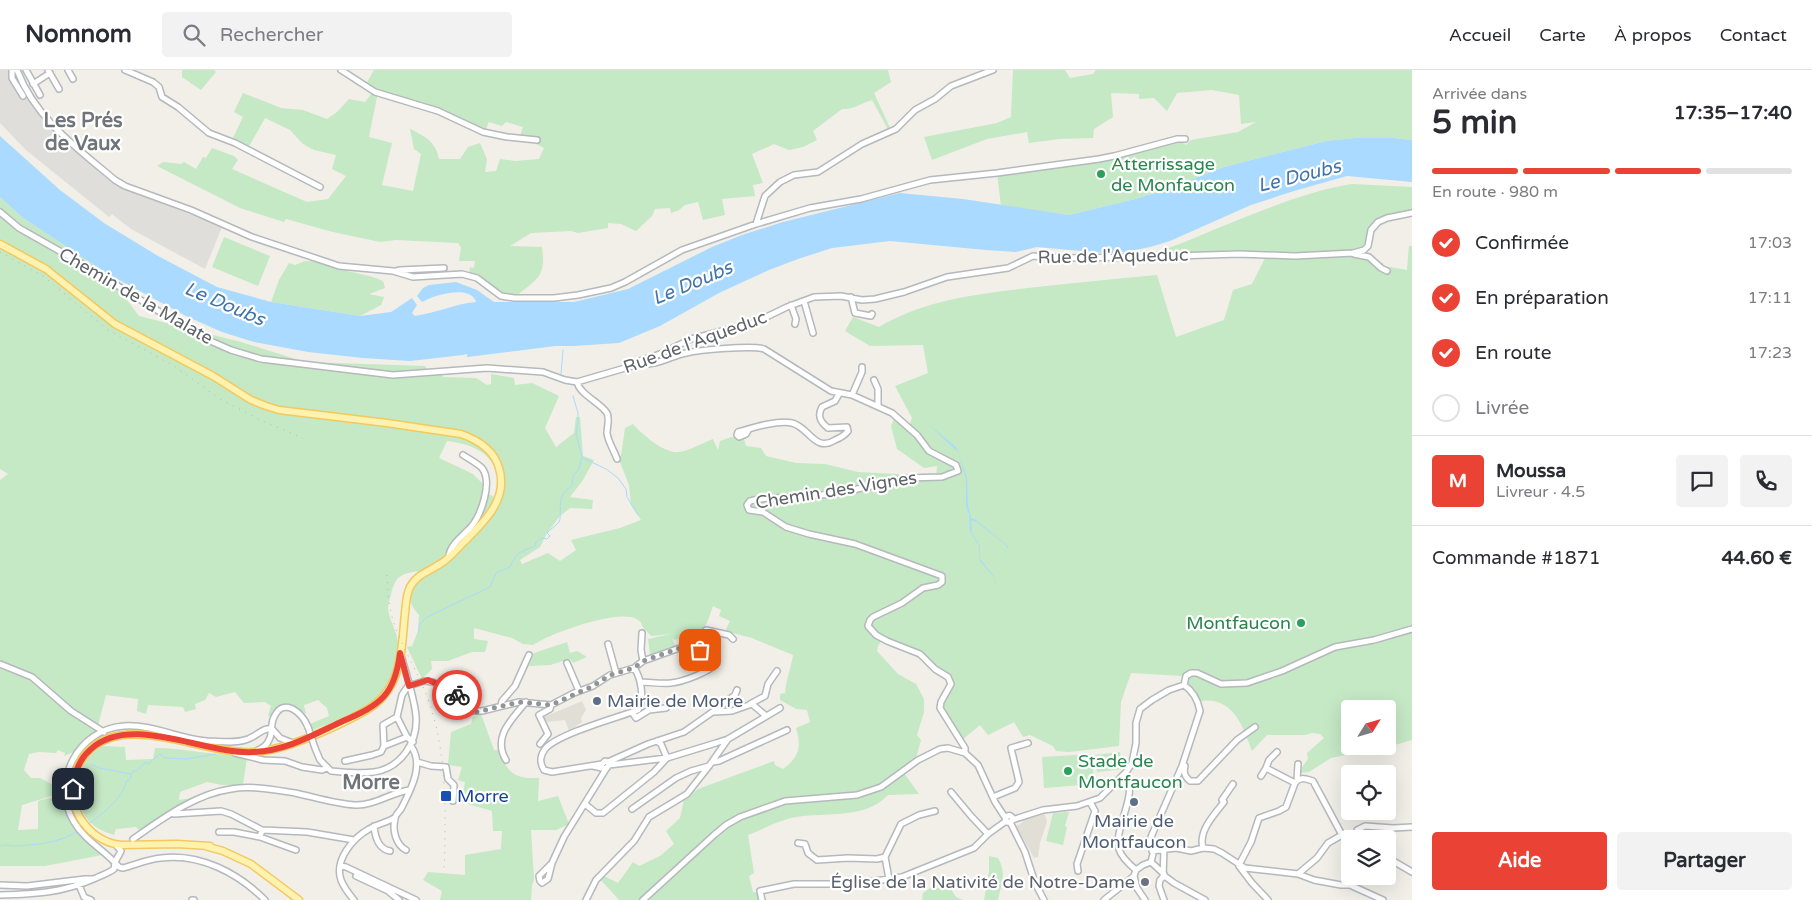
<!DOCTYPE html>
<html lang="fr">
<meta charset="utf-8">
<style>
body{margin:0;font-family:"Varela Round",sans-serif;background:#f2f2f3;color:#2b2b33;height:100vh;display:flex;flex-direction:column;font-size:19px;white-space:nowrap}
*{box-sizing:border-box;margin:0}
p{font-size:16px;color:#7c7c81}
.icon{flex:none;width:28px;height:28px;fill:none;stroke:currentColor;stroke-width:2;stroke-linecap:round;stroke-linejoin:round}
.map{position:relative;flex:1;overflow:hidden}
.drawer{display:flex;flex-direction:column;background:#fff;width:400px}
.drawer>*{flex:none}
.needle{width:32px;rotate:53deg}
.controls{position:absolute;left:1341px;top:630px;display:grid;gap:10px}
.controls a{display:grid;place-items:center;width:55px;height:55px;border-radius:5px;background:#fff;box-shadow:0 5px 20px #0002;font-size:25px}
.pin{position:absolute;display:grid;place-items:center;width:42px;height:42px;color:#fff;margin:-21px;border-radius:10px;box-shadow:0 2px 8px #0006}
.courier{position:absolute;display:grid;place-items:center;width:50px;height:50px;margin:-25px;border:4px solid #ea4335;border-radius:50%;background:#fff;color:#222;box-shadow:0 1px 6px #0007}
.head em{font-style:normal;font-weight:700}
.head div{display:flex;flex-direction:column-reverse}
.head{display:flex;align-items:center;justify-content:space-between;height:85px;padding:0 20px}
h1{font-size:32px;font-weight:700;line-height:38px}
.bar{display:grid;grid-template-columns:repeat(4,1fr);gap:8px 5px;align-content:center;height:60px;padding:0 20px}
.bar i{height:6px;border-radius:4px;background:#e1e1e2}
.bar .active{background:#ea4335}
.bar p{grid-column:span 4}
.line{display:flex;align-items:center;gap:12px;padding:0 20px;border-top:1px solid #e1e1e2}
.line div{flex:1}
.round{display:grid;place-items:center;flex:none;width:52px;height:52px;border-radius:5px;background:#f2f2f3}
ol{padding:0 20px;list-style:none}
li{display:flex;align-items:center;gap:15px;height:55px}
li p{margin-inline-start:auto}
li .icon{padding:5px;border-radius:50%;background:#ea4335;color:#fff;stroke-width:4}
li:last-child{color:#7c7c81}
li i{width:28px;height:28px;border:2px solid #e1e1e2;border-radius:50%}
.cta{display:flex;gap:10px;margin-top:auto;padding:10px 20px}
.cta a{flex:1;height:58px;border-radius:5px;background:#ea4335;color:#fff;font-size:20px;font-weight:700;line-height:58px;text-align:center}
.cta a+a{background:#f2f2f3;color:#2b2b33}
header{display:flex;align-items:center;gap:30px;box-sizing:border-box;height:70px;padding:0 25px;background:#fff;border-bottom:1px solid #e1e1e2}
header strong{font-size:24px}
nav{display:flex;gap:28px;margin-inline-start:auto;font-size:18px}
.search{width:350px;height:45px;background:#f2f2f3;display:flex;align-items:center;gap:12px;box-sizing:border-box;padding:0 18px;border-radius:5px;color:#7c7c81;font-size:19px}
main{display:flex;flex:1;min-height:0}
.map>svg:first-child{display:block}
.industrial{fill:#e0deda}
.education{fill:#e1ded6}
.green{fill:#c5e8c5;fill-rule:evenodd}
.water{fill:#aadaff}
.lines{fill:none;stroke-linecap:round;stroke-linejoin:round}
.stream{stroke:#aadaff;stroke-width:1}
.minor-casing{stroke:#b5b8bc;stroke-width:8}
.major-casing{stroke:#f2c960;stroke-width:9}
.minor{stroke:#fff;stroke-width:5}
.major{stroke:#fff2af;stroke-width:6}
.rail{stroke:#b6b7b8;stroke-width:1;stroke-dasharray:1 6;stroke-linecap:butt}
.minor-bridge-casing{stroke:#b5b8bc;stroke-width:8;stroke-linecap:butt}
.minor-bridge{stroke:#fff;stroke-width:5}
.done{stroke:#929495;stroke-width:5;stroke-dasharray:0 9}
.route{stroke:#ea4335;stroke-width:6}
.leisure-dot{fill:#2e9e5b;stroke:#fff;stroke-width:2}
.service-dot{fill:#5c6f8a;stroke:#fff;stroke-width:2}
.transit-dot{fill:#1a4fb4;stroke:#fff;stroke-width:2}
.worship-dot{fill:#6b7280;stroke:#fff;stroke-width:2}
.labels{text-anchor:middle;stroke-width:4.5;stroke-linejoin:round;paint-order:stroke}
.leisure-label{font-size:18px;fill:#27864d;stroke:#fff;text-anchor:start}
.street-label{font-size:18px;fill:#5f6368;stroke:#fff}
.service-label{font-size:18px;fill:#4e5e75;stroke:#fff;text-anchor:start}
.transit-label{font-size:18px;fill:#164399;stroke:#fff;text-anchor:start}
.worship-label{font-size:18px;fill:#5b616d;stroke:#fff;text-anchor:end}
.water-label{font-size:19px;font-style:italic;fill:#4174aa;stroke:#fff}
.quarter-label{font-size:20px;font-weight:bold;fill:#70757a;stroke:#fff}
</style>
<header>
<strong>Nomnom</strong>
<div class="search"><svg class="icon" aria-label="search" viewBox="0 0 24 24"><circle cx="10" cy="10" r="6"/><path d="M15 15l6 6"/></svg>Rechercher</div>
<nav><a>Accueil</a><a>Carte</a><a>À propos</a><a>Contact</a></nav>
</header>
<main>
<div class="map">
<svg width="1412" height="830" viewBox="0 0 1412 830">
<rect width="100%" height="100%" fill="#f1efe8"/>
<path class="industrial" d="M0,0H14L17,10L42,49L50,58L121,117L222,157L205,199L131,159L112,144L109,147L26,80L0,53Z"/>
<path class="education" d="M582,631L586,640L581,648L582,652L571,660L569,661L565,650L547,652L544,647Z
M1044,742L1047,752L1040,773L1038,787L1034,788L1016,756L1023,752V748Z"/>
<path class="green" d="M182,0H214L216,2L201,20L182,7Z
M374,0H888L891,12L874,23L891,60L889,61L872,30C862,33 853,40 842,39L813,61L817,70L803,77L789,80L774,74L752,84L763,113L753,115L755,126L722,129L725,145L703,150L698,132L685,135L679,140L671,143L670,138L655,139L652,146L636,161L621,154L608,153V158L578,163L571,161L531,163L510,176L542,177C546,207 538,208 516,226L502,224L469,204L470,197L474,198L475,191H459L461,178L458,173L396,170L380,172L333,162L286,149L284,152L240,138L157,96L163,92L181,94L184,92L196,99L203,87L206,88L212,78L234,86L238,90L232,99L307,132L328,129L346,106L332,99L336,85L314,80L303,74L290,60L265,48L248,78L232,70L243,47L234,42L243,23L281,38L303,40L327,49L337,42L349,29L365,32L374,20L366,14ZM378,22L440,40L485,61L489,52L502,56L506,52L523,57L520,66L544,78L539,89L515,91L500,89L496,101L485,102L487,89L480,73L468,77L460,89H439C436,72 425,66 410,59L414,79L421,84L413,121L382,115L392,73L369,67Z
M1013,0H1065L1070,8L1093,4L1096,0H1412V70L1394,68H1355L1326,71L1224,97L1162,121L1135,129L1069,145L1001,136L997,103L1114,86L1179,70L1186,75L1191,70L1238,62L1256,52L1241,54L1239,25L1212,20L1177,23L1167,41L1154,28L1139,29V24L1111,23L1113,47L1094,59L1093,68L1059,69L1029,73L1027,62L987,69L932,90L924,67L997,53L1011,47Z
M1352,114L1412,117V142L1397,143L1372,153C1364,170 1373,174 1352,181L1354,187L1383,193L1384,196L1407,200L1409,176H1412V670L1395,675L1331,688L1309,702L1298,703L1308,689L1307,683L1324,668L1320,664L1312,663L1305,665H1267L1252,681C1243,656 1233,626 1200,631L1183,606L1131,603L1121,632L1119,676L1069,682L1056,681L1053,676L1030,665L1023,667L1014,652L988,665L980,655L962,670L946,646L942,634L952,612L919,583L883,568L878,576L877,581L898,604L916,614L924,629V642L917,665L921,670L916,688L901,699L919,724L888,725C863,752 819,740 787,749C774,753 761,760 748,765L754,803L749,806L753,822L758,823L759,830H619L600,809L602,805L618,813L633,792L639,796L660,786L674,774L666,761L680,748L684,730L698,719L774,691L775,695L783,699C799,687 802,677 796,658L810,652L807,640L796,639L780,630V624L785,623C786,610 791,598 793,585L752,568L725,561L730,551L719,546L721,540L713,536C708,549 708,556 697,565L695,563L674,570L672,568L675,576L650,585L648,569L671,564L651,566L642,556L641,552C638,550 634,547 630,547C608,543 551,563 533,575L523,574L512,568L474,558V569L488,571L485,582H472L448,591H431L432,599L422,609L407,577L412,576L418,561L419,545L414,539L409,529L412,519L422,507L417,501C400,505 396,505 391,524C390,528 388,534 388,539C389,550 397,561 398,572C400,588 392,614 381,626C370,637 328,655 312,660L310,654L329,646L327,638L318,630L304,635L306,644C292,633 283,631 271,647L268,645L271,636L265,632L244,633L235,622L216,627L209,623L205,630L195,634L196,639L185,642L183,637L148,635L146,644L137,641L138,629L106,625L96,663L83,671L74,682L64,686L65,683L58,680L56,683L39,682L29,684L24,700L31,708H40L59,718L58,724L22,735L18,760L38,759V732L40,730L62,726L67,743L74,756L102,785L45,796H0V410L8,404L0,399V127L23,148L108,204L139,246L241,272L305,292L425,296L430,304L442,303L443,307L476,308L487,315L491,314V304L514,308L515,315L532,313L559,326L545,358L556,377L574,363L576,347H580L583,386L594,390L583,410L570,427L593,430L592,439L570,438L560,446L547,463L540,477L520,490L522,494L548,483L560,491L576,480L571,470L620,458L641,450L631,435L629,415L618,387L621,386L625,358L633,354C642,364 664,384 679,382C689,381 704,372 713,369L718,380L720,371L731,367L744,369L746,376L761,378L766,386L796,393L825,394L858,402L936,406L937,396L924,398L897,379L891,356L895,347L909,356L912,348L895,316L928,303L923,275L870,276L845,261L853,247L879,257C924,230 977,224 1028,218C1071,213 1114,209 1157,205L1176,267L1224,250L1233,220L1252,214L1265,188L1234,180L1151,185L1150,183C1174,178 1196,167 1218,158C1261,141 1307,121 1352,114ZM447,371C482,375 504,391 496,428L483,421L484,415L473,404L439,388ZM1350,639H1388V676H1350Z
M224,167L270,186L258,216L212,197Z
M305,191C318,190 331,197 344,200C358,204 370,205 383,211L385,218L369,224L384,227L381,235L360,246L271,232L279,210L289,193L295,195Z
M567,572L570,583L577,581L587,587L573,593L570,589L550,595L529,596L534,583Z
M481,644L494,680H500C506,703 515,709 539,708L538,731L558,726L569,754L556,760H531L534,809L532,816L531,830H440L442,821L423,810L428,802L465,805V785L501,779L502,761H493L492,741L461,732L465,712L458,710L462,697L448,695L451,662L471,654L473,647Z
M102,676L125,677L126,690L153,689L155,678C170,678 184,680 199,682C216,684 231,685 247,688L243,715H222L207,712L180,722L179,730L192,728V731L141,762L136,757L116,759L114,765C105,762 97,759 90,752C68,729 76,692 102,676Z
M1120,682L1122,699L1097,702L1095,685Z
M1092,684L1094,714L1044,718L1042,687Z
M1069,742L1065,756L1067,757L1063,775L1046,771L1053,743Z
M989,786L998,788C1007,803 1001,815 998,830H984L989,801Z
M932,817L951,819L956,827L963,830H922L923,823Z"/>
<path class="water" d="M0,66L60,120L104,153L158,186L217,217L271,232L360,246L391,242L412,228L417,235L412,243L415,246C436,243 455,234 476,232C471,214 434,225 422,232L417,226L423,218L429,215L456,212L477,220L494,232H574L628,219L712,177L742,165L783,152L900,123L963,129L1069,145L1135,129L1162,121L1224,97L1326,71L1355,68H1394L1412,70V112L1347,106L1294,121L1251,135L1170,171L1150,177L1115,184L1037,177L1016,182L986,180L890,171L832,178L798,189L769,200L719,223L660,256L619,273L573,276H555L467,287V284L463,285L410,291L363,288L308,282L254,272L222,262L186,246L108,204L23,148L0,127Z
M928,354L956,377L967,407L968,435L971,448L976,450L1008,476V479L1006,475L977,452L971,450L972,463L980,476V489L993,505L998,519L993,506L980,491L979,476L970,461L969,444L966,436V409L958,382Z"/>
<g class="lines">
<path class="stream" d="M561,304L563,280
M583,388L606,399L618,408L626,419L627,427L638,445
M419,562V555L427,547L490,517L496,503L510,497C517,482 520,482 535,476L536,472L542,468L547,469L550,466L547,463C550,459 556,456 559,452C562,447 558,433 563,424C565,420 569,419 572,416L573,406L579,399L582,387L576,363L578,352V343L573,326
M91,694L99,698L131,704
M87,755C100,746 124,727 126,712L130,709L133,701H136L146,692L148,694L160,684L165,688L187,689L216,684
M0,776C5,774 9,776 15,776C36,775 60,773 78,761"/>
<g class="minor-casing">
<path id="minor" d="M12,0V8L23,26
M17,0C35,48 77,78 115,110L125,116L191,140L252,167L339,196L393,201L413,207L462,204L477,208L501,226L514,228H554L578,225L611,218L625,212L682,180L756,154L810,138L861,129L930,110L997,103L1099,89L1114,86L1177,69H1185
M26,0L40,25
M48,0L59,19
M68,0L73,9
M125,0L153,12L159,17L162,27L178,37L209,63L235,73L320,117
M341,0L375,22L438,41L483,62L507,67L537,70
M33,14L50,3
M0,142L19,158L86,196L197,265L231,280L261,289L393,305L487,298L543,302L565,310L577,312L632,296L642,290L660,284L691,269L754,253L787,237L814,227L841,226L862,230L875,229L904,222L947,207L1008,198L1033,186L1067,188L1142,187L1239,184L1295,186L1353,183L1364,180L1368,176L1371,160L1378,152L1387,148L1412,143
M756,154L765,126L780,112L794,105L818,102L862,74L896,59L915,40L935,29L951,16L993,0
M1354,184L1369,187L1381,198L1387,201
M396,201L400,200L444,198
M851,227L855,243L871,246L872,244
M804,231L813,263
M791,235L796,249L795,254
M639,292L641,294C656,296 671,286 686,283C699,280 753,275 764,279L831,321L852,325L892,343L917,365L929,381L956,395L958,401L942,407L906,408L835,424L759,429L750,431L747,435L749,440L763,442L786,457L809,464L855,474L942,506V512L938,515L923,518L902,533L873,547L870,550L868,556L876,565L887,571L920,584L935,599L948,607L951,614L941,632L940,638L965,678V683
M874,310L878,319V336
M577,312C580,325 600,332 607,343C610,349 607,357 607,363C608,372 614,380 617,389
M852,325L862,302V297
M749,359L746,364L739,367L737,365L738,362C752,358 776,350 792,353C809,357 815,383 835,370C840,368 845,365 848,361L847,357L828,358C820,352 817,346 822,337L835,331L839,324
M449,487C449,475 464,465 471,457C481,445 493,412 482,398C477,393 469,389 463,385
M642,563L641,580L643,591
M608,574L616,603
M567,593L579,621
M0,594L32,607L71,641L104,662
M640,612C650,612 661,614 671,613C682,612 713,601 717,592L715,587L691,574
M1184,615L1186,606L1191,603H1197L1221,614L1247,613L1282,601L1335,577L1374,570L1412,559
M408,616L402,625L397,647L407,667L413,672
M409,616L424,611L433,612L454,622L463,634L471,641H482L519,632L551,635L574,623L593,616L610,605L634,598L643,591L691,574L706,560L729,565L733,569
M750,634L765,626L768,614L777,601
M501,635L502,631L515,616L529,585
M632,642L636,648L649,640L666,638
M714,642L732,641L752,634L765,645
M272,659L280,668L293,673
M540,674L548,664L539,645L550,639L551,635
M384,676L383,655L397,647
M315,678L320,690L331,701C345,702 360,704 374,702C401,698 418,672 416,646C414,626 406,604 401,585
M258,680C263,678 267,675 269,670C273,663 270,655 274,647C284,626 302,643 308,657
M1277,682L1269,690L1266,698L1295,713
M235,683L263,690L285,691L302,697L322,700L327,698
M506,690C492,667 512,649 526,632
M345,691L372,685L381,682L384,676L407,667
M417,692L431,696L446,697L448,709L454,715L453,731
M608,692L648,674L684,662L721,636L735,625L737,620
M713,692L719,691L787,660
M609,695L667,688L716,673L728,669L780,638
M593,696L606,699L609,695L608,692L605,691L602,694L552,702L544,700C539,692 540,686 545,679C557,664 619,647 638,640C645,630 641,607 634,598
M1185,696C1183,703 1185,707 1190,711H1198L1237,670L1255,657
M1124,704C1141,720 1113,758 1119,779C1121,787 1130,795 1136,800
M1261,706L1266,698
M1297,710L1298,694
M1295,713C1300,706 1306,709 1313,711L1342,765
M951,722L971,746L988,764
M993,727L1015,718L1019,712L1011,678L1028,673
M585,734L596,743H603L654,702L667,688L661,674L657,671
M632,739L676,708L691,701L709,696
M174,744L221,741L231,744L262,760L307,762L354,770
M1005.5 749a3.5 3.5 0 1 1 7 0a3.5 3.5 0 1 1-7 0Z
M1012,750L1043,740L1077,736L1100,728L1127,701L1132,693L1136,673V653L1140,639L1152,630L1169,620L1184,615
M1010,752L1025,782L1035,813L1044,830
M374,756C375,767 378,779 390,781
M219,762H234L260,767L262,760
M260,767L296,780
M1356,768L1357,760L1365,756L1393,758L1412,757
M133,769C162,749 195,724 231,719C251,715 275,720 295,723C314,727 336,734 355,735C374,736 392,722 410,720
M798,773L805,774L808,783L817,790L848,788L877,789L885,787
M1203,778C1198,761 1214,745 1224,732L1222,730L1233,714
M406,780C396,775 392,760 395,749C395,745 399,742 401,739C410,721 425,695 411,676
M1152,781L1176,778L1191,781L1203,778L1214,779L1222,783L1245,798L1298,804L1317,788L1328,773L1342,765L1356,767
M885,787L901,754L919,745L935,741
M885,787L889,809
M1388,788L1412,802
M1151,792L1153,784L1151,767L1182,696L1200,641C1198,631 1193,621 1184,615
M1151,792L1164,804
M552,793L539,806L540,811L542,813L548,809L552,793L564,767L606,699
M1239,795L1251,772L1259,748L1279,741L1286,737L1295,713
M341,796L346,797L416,830
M1239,796L1252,813L1268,830
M1136,800L1143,795L1151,792
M1078,801L1077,794L1095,741L1090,732
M1298,804L1314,810L1341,815H1350L1383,830
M356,806L388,821L399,830
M1134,806L1137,818L1145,830
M1163,807H1166L1174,813L1205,830
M1163,807L1164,779
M1163,807L1160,810L1159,816L1164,830
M0,815L27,816L85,809H92
M79,815L84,827L91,830
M0,825C36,824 62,823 96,808C102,805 109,803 114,799L115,792L121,781L116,775
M192,830H194
M265,830C238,803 200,783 161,788C148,789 135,795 123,798L119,797C106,781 85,771 74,752C50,712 78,659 124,656C153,654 179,669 207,671C220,671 236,674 248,669C257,666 263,657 272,659
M354,830C349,824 344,818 341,810C334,790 353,768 369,759C377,754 386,753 394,748
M586,830L596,810L634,771L649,747L687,724L709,696L728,669
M643,830L714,765L726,755L740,747L785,731L857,725L881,717L918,690L940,679L948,678L965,683L978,695L995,732L1006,749
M762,830L760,821L794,814H855L902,807L974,778L988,764L1006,751
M1104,830L1134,806L1136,800"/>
</g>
<g class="major-casing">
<path id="major" d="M0,174L46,199L115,254L213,306L251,330L266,336L279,340L387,353L461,364C478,370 494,380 499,398C509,430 483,453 463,473C456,480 449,489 440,494C430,501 417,504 410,517C406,525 406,534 405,543C401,581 403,620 365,641C336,657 287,680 254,682C202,686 112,633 79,694C70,711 71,730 79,746C88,762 104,774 122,775L177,774L210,776
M205,776L223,781L251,794L299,830"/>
</g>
<use href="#minor" class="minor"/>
<use href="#major" class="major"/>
<path class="rail" d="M0,182L43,206L108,260L174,296L220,329L262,351L303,368
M387,505C388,524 389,543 397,561C407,587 423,611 431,638C447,687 446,750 444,801"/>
<g class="minor-bridge-casing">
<path id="minor-bridge" d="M308,657L315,678"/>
</g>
<use href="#minor-bridge" class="minor-bridge"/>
</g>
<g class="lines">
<path class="done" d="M457,625L467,638L477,642L519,632L551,635L593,616L610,605L634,598L643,591L691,574L700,580"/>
<path class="route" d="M73,719C74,704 79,689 91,679C131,643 205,685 254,682C286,681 315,664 343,651C380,635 395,625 400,583L409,616L428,610L450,619L457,625"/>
</g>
<g class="leisure-dot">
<circle cx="1101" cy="104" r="5"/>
<circle cx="1301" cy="553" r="5"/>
<circle cx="1068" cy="701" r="5"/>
</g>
<g class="service-dot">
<circle cx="597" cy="631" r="5"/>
<circle cx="1134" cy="732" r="5"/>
</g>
<rect class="transit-dot" x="440" y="720" width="12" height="12" rx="2.5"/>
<circle class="worship-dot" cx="1145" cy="812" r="5"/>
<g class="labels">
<g class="leisure-label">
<text x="1111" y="100">Atterrissage<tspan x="1111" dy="21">de Monfaucon</tspan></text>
<text x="1291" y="559" text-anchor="end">Montfaucon</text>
<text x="1078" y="697">Stade de<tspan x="1078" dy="21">Montfaucon</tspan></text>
</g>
<g class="street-label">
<text transform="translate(1113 186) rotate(-1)" y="6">Rue de l'Aqueduc</text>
<text transform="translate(136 226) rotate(30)" y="6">Chemin de la Malate</text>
<text transform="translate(695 272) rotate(-20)" y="6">Rue de l'Aqueduc</text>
<text transform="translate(836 420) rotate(-9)" y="6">Chemin des Vignes</text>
</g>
<g class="service-label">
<text x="607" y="637">Mairie de Morre</text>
<text x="1134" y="757" text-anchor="middle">Mairie de<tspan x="1134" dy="21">Montfaucon</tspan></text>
</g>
<g class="transit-label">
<text x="457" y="732">Morre</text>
</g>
<g class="worship-label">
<text x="1135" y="818">Église de la Nativité de Notre-Dame</text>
</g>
<g class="water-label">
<text transform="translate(1299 105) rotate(-14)" y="7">Le Doubs</text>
<text transform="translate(692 212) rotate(-23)" y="7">Le Doubs</text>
<text transform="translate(225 233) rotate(23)" y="7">Le Doubs</text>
</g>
<g class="quarter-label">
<text x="83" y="57">Les Prés<tspan x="83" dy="23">de Vaux</tspan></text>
<text x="371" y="719">Morre</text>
</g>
</g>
</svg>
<div class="controls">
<a><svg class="needle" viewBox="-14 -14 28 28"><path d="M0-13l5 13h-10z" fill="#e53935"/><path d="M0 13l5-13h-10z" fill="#7c7c81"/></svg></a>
<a><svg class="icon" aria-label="locate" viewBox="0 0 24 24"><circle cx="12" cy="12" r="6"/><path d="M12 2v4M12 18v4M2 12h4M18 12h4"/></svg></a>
<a><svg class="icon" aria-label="layers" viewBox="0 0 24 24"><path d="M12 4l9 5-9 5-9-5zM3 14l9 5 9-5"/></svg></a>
</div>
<div class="pin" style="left:700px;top:580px;background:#ea580c"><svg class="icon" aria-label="bag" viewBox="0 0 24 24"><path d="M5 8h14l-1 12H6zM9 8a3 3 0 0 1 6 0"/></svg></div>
<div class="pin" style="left:73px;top:719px;background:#1f2937"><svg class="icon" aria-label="home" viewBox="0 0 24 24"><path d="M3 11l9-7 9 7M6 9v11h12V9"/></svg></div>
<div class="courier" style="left:457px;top:625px"><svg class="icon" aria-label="bike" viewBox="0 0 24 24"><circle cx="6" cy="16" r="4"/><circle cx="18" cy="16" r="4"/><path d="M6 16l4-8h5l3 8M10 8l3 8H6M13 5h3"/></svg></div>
</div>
<section class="drawer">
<div class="head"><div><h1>5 min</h1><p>Arrivée dans</p></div><em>17:35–17:40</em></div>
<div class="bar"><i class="active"></i><i class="active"></i><i class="active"></i><i></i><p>En route · 980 m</p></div>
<ol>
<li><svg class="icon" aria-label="check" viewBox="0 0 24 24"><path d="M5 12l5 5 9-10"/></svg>Confirmée<p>17:03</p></li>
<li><svg class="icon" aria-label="check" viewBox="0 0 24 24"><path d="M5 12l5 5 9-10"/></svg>En préparation<p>17:11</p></li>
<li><svg class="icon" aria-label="check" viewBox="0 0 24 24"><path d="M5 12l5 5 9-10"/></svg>En route<p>17:23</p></li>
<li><i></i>Livrée</li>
</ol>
<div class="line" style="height:90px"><b class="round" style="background:#ea4335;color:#fff">M</b><div><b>Moussa</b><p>Livreur · 4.5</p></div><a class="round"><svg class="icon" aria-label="chat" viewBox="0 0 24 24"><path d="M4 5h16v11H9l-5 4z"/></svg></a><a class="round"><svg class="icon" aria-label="phone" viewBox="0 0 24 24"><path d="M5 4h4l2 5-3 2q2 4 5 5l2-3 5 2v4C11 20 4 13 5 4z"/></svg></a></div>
<div class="line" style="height:65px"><div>Commande #1871</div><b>44.60 €</b></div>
<div class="cta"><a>Aide</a><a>Partager</a></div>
</section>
</main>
